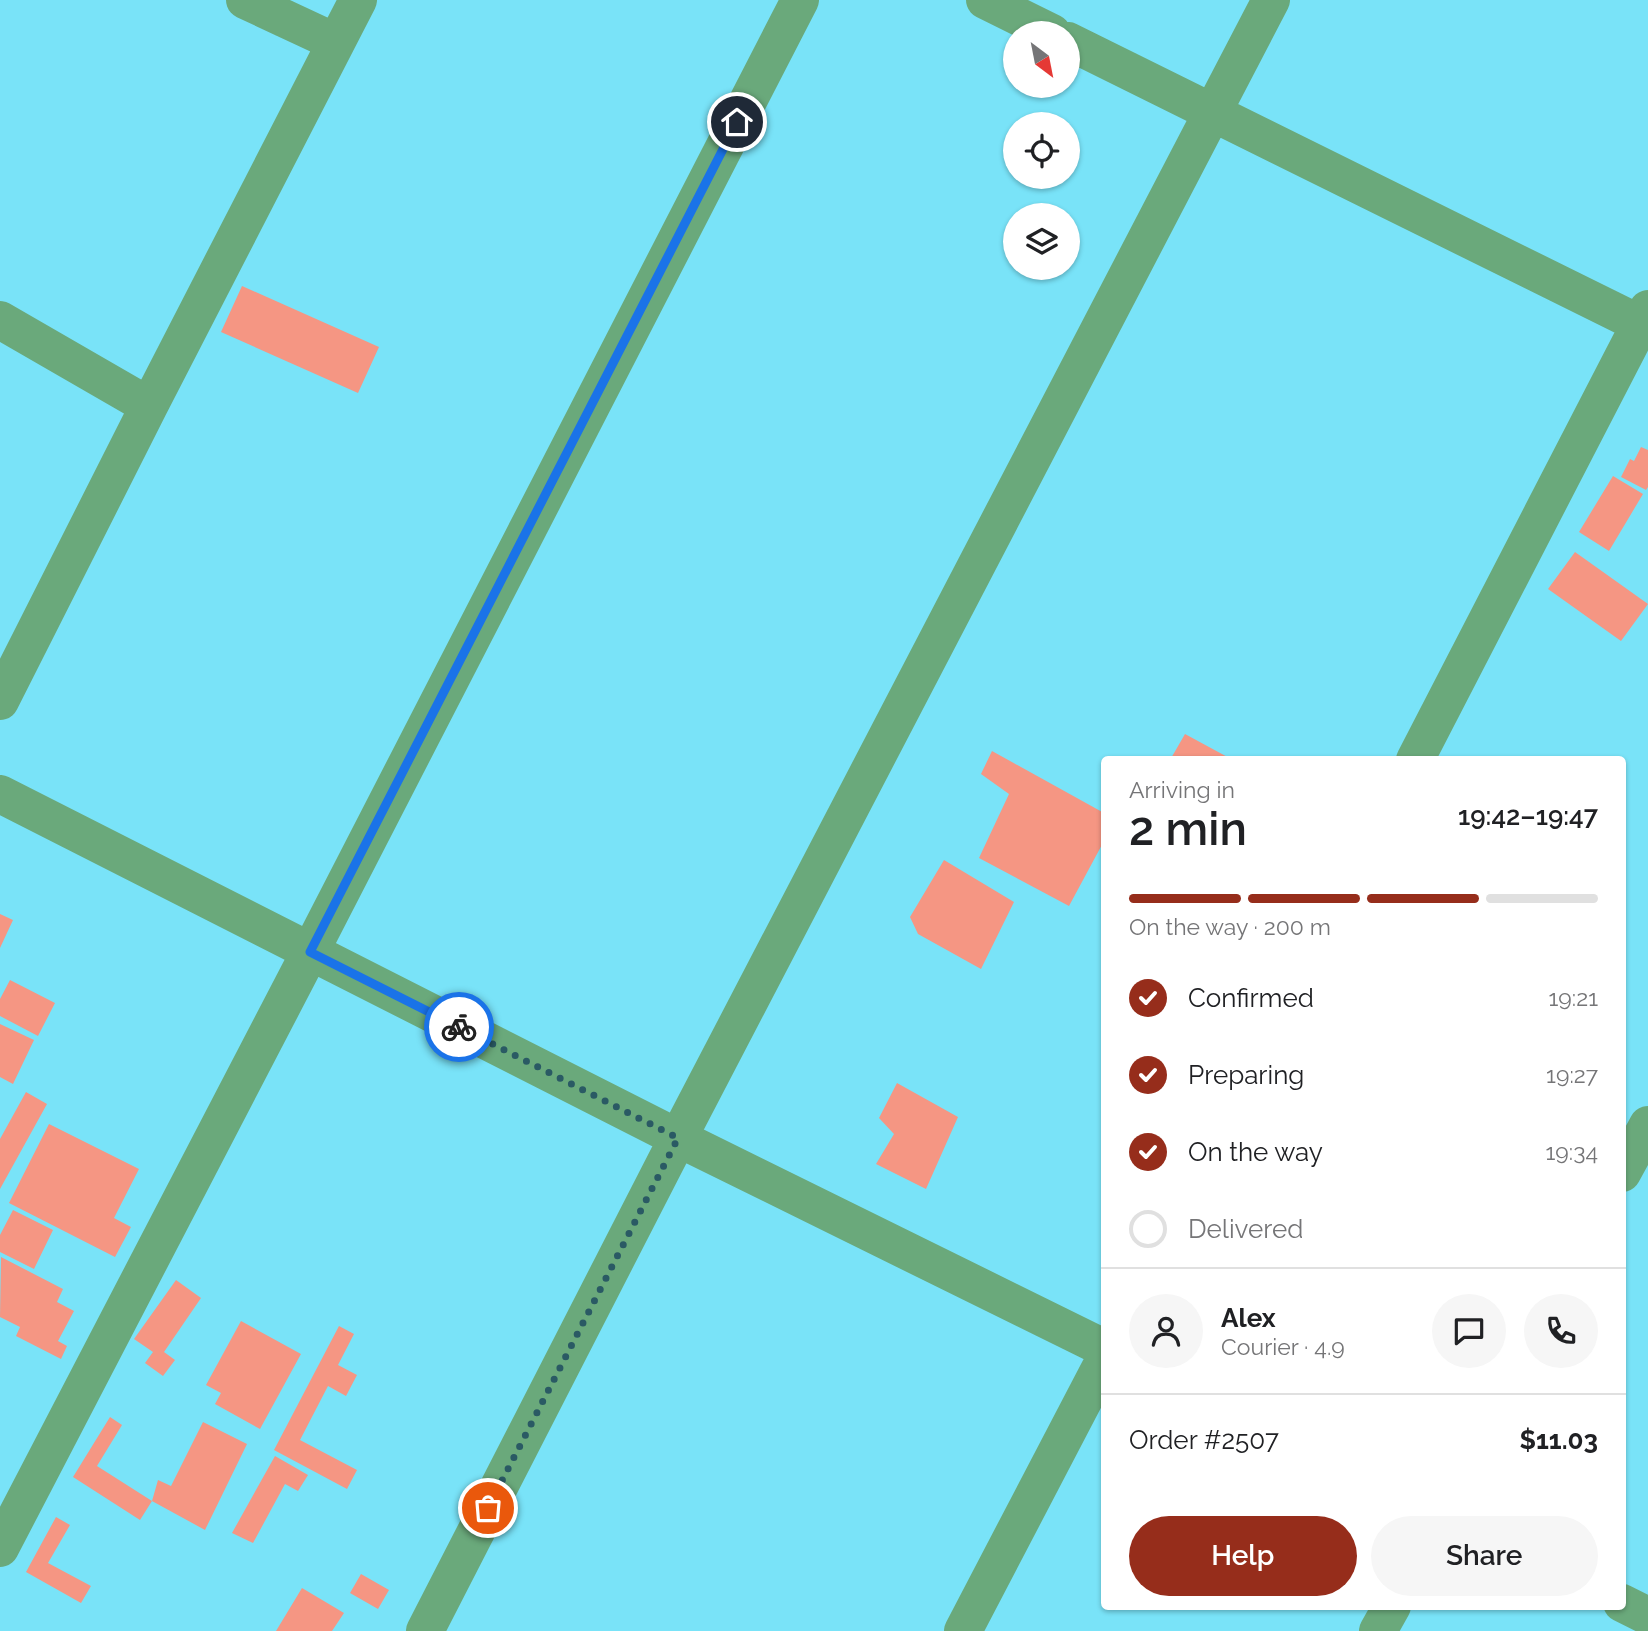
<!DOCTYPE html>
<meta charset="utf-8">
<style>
body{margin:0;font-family:Raleway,sans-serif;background:#f6f6f6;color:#202124;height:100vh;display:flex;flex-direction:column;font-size:26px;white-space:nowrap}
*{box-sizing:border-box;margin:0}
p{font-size:23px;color:#757577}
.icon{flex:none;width:38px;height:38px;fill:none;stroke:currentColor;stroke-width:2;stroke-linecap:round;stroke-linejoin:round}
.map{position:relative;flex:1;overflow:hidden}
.sheet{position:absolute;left:1101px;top:756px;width:525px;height:854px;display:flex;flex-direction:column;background:#fff;border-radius:7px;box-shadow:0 2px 5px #0004}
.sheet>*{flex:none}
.needle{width:46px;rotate:148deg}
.buttons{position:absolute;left:1003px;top:21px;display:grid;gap:14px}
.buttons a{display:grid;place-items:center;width:77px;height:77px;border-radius:50%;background:#fff;box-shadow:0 2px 5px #0004;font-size:35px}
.pin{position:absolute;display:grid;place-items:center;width:60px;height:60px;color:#fff;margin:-30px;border:4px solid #fff;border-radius:50%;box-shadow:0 2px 7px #0007}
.courier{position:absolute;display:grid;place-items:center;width:70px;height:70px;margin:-35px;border:5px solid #1a73e8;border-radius:50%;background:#fff;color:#222;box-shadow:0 2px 9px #0007}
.headline em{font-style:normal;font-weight:600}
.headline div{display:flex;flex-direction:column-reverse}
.headline{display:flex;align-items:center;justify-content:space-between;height:119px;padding:0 28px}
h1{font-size:46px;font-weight:600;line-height:52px}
.bar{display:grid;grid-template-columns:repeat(4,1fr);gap:10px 7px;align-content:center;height:84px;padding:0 28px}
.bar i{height:9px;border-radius:5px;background:#e0e0e0}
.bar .selected{background:#962d1b}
.bar p{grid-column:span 4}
.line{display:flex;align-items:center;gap:18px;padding:0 28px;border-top:2px solid #e0e0e0}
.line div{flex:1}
.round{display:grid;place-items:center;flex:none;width:74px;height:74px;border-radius:37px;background:#f6f6f6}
ol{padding:0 28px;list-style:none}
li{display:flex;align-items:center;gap:21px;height:77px}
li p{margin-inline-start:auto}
li .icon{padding:7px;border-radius:50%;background:#962d1b;color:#fff;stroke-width:4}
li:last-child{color:#757577}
li i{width:38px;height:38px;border:4px solid #e0e0e0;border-radius:50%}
.action{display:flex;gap:14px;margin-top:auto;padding:14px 28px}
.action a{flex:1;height:80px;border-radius:42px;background:#962d1b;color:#fff;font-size:28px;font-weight:600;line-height:80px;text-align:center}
.action a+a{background:#f6f6f6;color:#202124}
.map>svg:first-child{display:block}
.building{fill:#f59683}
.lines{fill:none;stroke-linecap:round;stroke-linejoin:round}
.minor{stroke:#6aa97b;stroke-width:38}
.done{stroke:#2a5a64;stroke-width:7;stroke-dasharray:0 12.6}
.route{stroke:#1a73e8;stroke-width:9}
</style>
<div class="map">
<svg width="1648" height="1631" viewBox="0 0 1648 1631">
<rect width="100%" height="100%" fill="#79e3f8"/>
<path class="building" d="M242,286L379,347L358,393L221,332Z
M1641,447L1648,450V487L1646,490L1621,477L1630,459L1634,461Z
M1613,476L1643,494L1609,551L1579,532Z
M1575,552L1648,604L1621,641L1548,589Z
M1185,734L1233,760H1170Z
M992,751L1104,813V841L1069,906L979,858L1009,794L981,774Z
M944,860L1014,902L981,969L918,934L910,917Z
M0,914L13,920L0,948Z
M10,980L55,1003L38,1036L0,1016V999Z
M0,1024L34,1040L13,1084L0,1077Z
M897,1083L958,1117L926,1189L876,1164L894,1134L879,1118Z
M26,1092L47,1104L0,1189V1139Z
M49,1124L139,1169L114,1218L131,1227L115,1257L9,1203Z
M13,1210L53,1230L34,1269L0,1252V1235Z
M1,1257L63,1289L57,1302L74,1311L58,1341L67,1346L61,1359L16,1336L20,1327L0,1317Z
M176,1280L201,1298L164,1352L175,1360L163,1376L145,1363L153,1352L134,1339Z
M241,1321L301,1354L260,1429L215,1404L221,1393L206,1385Z
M339,1326L354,1334L338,1365L357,1375L346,1396L328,1386L300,1440L357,1470L347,1489L274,1450Z
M110,1417L122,1425L97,1466L152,1501L140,1520L73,1477Z
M203,1422L247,1444L205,1530L152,1501L158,1480L171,1486Z
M275,1456L308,1475L298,1491L285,1484L253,1543L232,1533Z
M56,1517L70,1525L48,1563L91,1586L81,1603L26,1572Z
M361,1574L389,1590L378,1609L350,1593Z
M302,1588L344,1613L332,1631H276Z"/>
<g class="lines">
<path class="minor" d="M245,0L335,42
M985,0L1052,33
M1068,41L1648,328
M0,320L149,406
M0,701L149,406L358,0
M1415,760L1648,309
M0,794L678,1138L1104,1348
M1622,1173L1648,1125
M0,1548L310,952L800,0
M1622,1603L1648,1616
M425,1631L678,1138L1271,0
M963,1631L1104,1361
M1378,1631L1392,1606"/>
</g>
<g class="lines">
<path class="done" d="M459,1027L678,1138L488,1508"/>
<path class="route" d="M459,1027L310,952L737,122"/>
</g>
</svg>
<div class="buttons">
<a><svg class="needle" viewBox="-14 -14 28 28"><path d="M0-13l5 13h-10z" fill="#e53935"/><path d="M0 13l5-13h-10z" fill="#757577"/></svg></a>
<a><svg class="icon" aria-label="locate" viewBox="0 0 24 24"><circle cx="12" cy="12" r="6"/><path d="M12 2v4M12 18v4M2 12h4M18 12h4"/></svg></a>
<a><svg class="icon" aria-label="layers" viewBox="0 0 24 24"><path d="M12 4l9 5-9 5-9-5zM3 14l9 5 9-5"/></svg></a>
</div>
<div class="pin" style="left:488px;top:1508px;background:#ea580c"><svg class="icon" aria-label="bag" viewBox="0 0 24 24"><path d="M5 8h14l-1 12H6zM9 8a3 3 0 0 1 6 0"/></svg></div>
<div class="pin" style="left:737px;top:122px;background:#1f2937"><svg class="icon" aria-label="home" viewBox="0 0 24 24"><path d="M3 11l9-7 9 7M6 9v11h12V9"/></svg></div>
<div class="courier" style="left:459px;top:1027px"><svg class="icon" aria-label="bike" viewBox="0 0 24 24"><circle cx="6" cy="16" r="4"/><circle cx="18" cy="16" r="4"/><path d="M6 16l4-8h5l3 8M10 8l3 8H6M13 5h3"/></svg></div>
<section class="sheet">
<div class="headline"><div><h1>2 min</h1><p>Arriving in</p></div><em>19:42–19:47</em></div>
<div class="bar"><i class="selected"></i><i class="selected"></i><i class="selected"></i><i></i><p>On the way · 200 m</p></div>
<ol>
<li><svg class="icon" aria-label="check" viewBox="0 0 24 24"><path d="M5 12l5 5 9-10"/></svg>Confirmed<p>19:21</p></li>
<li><svg class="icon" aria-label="check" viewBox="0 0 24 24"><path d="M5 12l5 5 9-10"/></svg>Preparing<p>19:27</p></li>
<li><svg class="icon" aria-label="check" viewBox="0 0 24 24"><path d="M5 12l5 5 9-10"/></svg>On the way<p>19:34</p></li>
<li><i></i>Delivered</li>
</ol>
<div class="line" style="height:126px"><a class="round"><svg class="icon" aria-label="person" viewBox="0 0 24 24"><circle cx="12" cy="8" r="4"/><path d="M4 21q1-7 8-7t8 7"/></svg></a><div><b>Alex</b><p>Courier · 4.9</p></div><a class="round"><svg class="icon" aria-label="chat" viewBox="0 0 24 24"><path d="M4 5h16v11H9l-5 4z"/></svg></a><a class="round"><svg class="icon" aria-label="phone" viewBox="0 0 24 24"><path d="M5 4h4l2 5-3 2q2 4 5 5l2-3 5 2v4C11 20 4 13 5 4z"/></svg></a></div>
<div class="line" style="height:91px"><div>Order #2507</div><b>$11.03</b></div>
<div class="action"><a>Help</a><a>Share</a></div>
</section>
</div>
